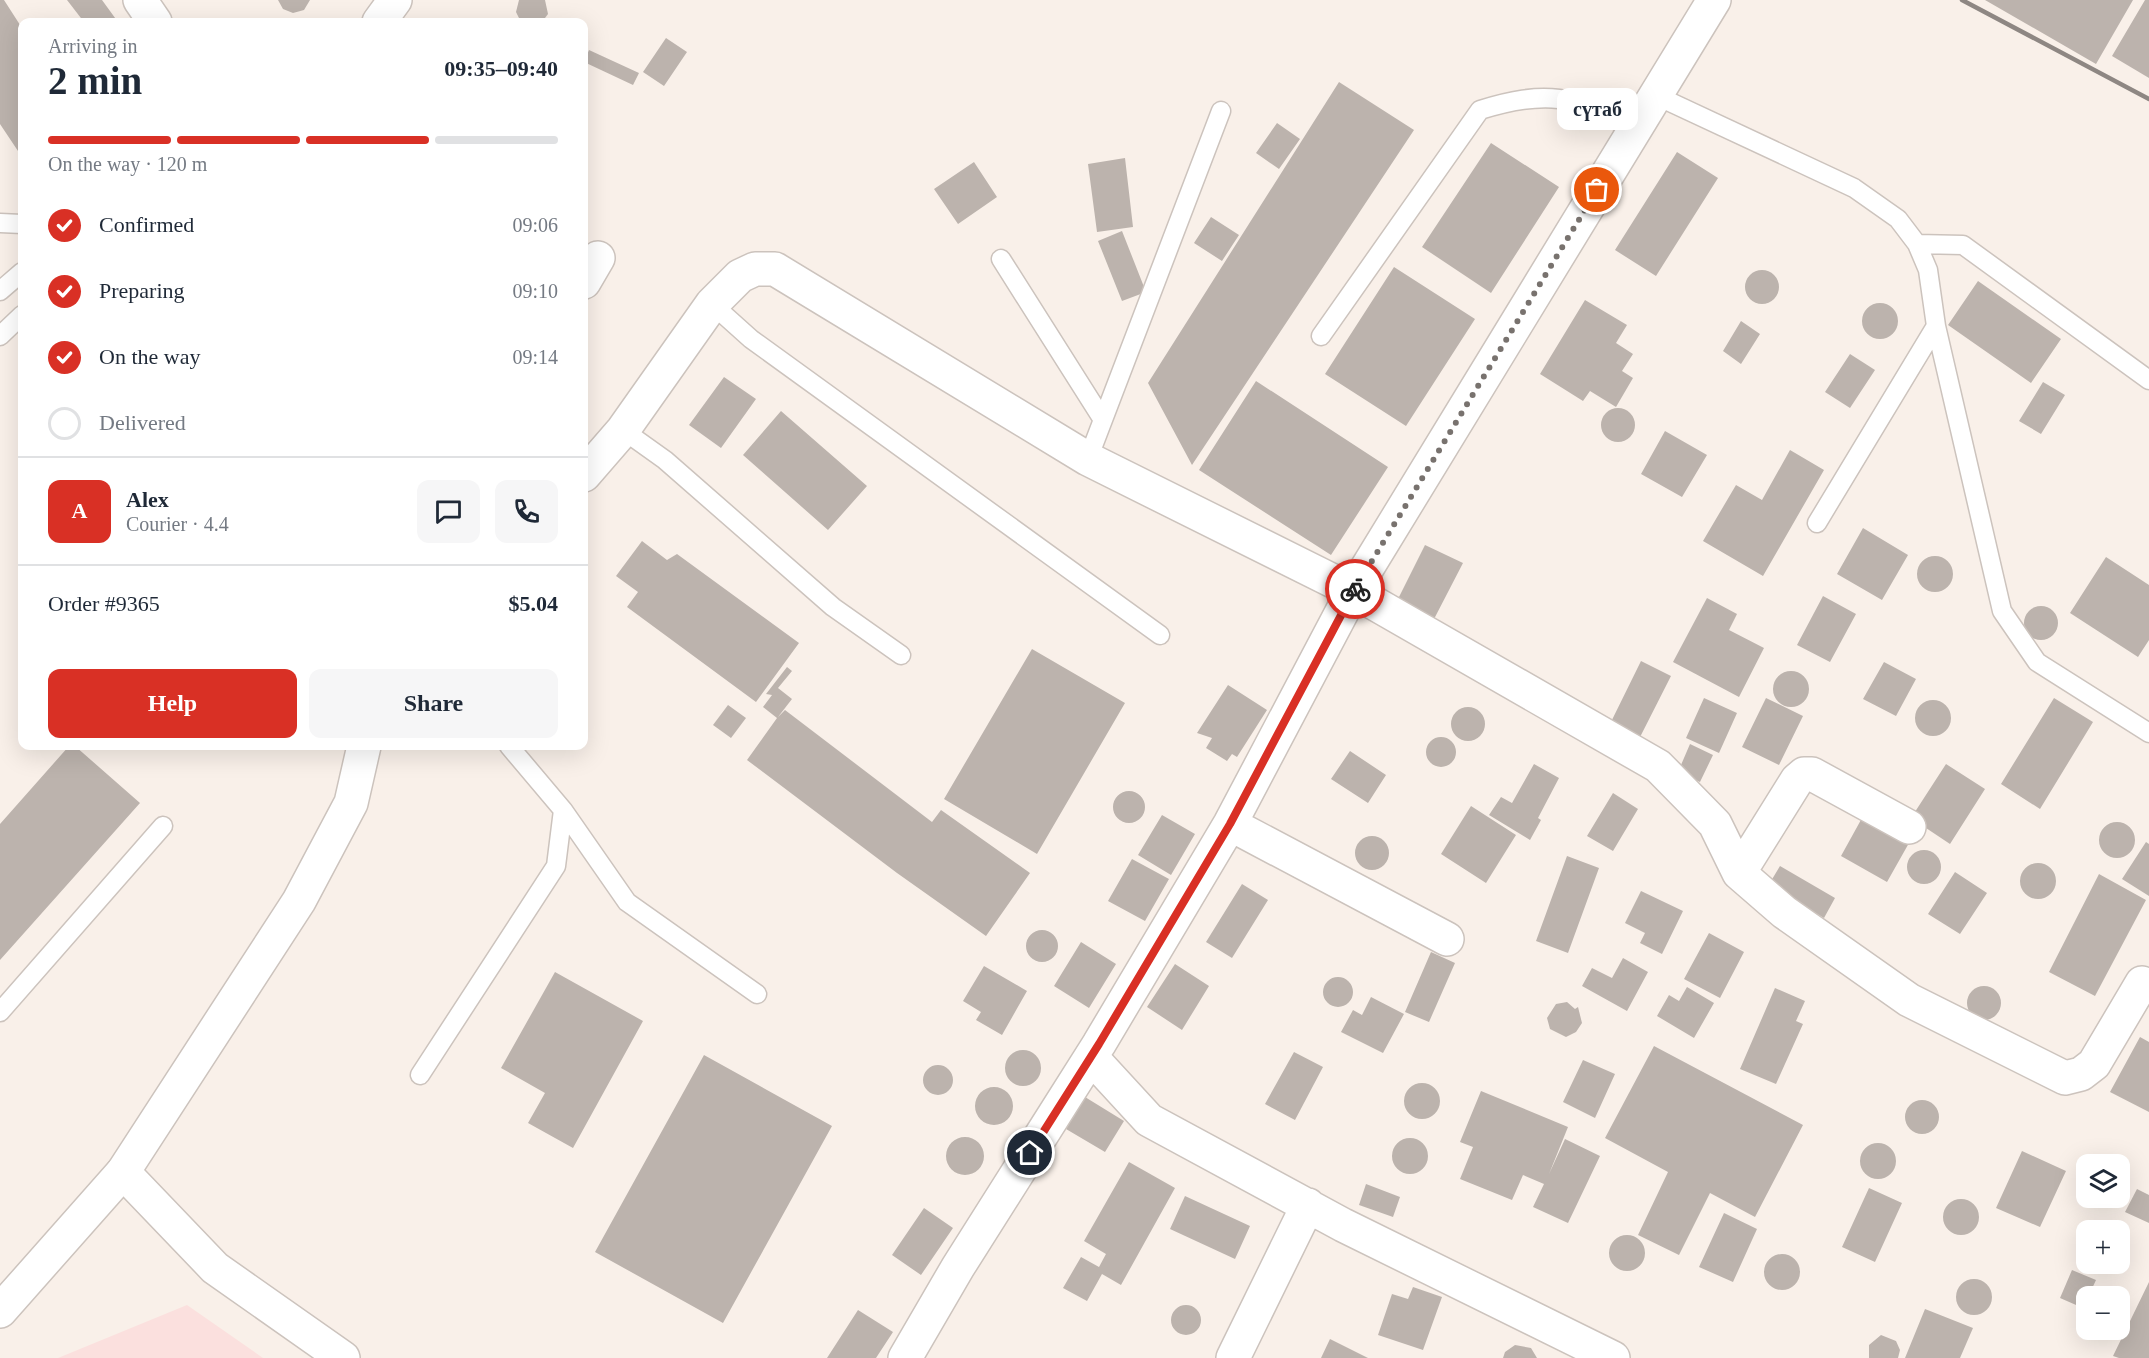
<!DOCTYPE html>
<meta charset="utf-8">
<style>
body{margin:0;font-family:Georgia,serif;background:#f6f6f7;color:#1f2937;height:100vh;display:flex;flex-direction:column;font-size:22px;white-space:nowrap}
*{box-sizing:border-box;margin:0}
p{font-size:20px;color:#747a83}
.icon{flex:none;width:33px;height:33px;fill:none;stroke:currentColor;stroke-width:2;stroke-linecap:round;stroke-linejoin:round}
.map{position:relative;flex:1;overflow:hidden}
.details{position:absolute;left:18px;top:18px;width:570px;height:732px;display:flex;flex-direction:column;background:#fff;border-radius:12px;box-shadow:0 6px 24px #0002}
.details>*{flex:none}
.fabs{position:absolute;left:2076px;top:1154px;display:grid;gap:12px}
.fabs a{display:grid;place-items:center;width:54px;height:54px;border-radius:12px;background:#fff;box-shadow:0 6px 24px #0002;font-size:30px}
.pin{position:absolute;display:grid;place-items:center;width:51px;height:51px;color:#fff;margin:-26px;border:3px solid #fff;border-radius:50%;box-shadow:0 2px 6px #0007}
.courier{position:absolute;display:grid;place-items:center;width:60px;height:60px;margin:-30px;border:4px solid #d93025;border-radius:50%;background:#fff;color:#222;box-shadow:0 2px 8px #0007}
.bubble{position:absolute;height:42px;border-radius:12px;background:#fff;box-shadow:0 6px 24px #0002;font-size:20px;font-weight:600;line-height:42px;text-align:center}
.overview em{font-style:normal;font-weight:600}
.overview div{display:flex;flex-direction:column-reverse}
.overview{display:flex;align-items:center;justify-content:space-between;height:102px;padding:0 30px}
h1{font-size:39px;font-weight:600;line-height:45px}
.bar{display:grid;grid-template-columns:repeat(4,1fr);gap:9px 6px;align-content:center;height:72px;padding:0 30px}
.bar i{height:8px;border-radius:4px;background:#e0e1e3}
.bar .on{background:#d93025}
.bar p{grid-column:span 4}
.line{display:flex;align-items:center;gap:15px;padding:0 30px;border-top:2px solid #e0e1e3}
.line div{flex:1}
.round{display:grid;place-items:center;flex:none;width:63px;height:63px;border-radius:12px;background:#f6f6f7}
ol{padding:0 30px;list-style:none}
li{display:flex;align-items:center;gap:18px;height:66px}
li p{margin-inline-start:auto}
li .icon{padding:6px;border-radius:50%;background:#d93025;color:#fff;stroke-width:4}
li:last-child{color:#747a83}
li i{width:33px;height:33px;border:3px solid #e0e1e3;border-radius:50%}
.cta{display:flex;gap:12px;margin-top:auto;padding:12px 30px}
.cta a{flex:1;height:69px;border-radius:12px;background:#d93025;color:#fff;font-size:24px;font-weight:600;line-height:69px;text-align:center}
.cta a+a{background:#f6f6f7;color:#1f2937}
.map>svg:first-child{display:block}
.industrial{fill:#fbe0de}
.building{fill:#bcb3ad}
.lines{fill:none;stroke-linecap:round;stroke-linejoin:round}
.lane-casing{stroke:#ccc3bd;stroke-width:21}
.street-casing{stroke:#ccc3bd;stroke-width:36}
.secondary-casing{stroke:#ccc3bd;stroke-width:36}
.lane{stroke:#fff;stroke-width:18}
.street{stroke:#fff;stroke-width:33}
.secondary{stroke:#fff;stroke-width:33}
.rail{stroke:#8e8783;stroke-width:4.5}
.done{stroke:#78726e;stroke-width:6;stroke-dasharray:0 10.8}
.route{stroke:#d93025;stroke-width:8}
</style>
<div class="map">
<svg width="2149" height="1358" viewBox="0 0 2149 1358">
<rect width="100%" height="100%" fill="#f9f0e9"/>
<path class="industrial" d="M187,1305L263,1358H58Z"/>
<path class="building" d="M0,0H4L22,28V157L0,124Z
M67,0H102L118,22H84Z
M278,0H310L304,10L293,13L283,9Z
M519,0H545L548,14L542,22H521L516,12Z
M1985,0H2133L2096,64Z
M2145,0H2149V78L2112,56Z
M666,38L687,52L664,86L643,72Z
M589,50L639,73L633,85L584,62Z
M1339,82L1414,130L1192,465L1148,383Z
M1277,123L1300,139L1279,169L1256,153Z
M1491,143L1559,187L1491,293L1422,247Z
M1677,152L1718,178L1656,276L1615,250Z
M1125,158L1133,227L1097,232L1088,164Z
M974,162L997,197L958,224L934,189Z
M1211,217L1239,235L1222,261L1194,243Z
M1122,231L1146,292L1122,301L1098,241Z
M1394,267L1475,319L1406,426L1325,374Z
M1745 287a17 17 0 1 1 34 0a17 17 0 1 1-34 0Z
M1978,281L2061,339L2031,383L1948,325Z
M1585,300L1627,325L1616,343L1633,354L1622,371L1633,378L1616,407L1590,391L1583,401L1540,374Z
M1862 321a18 18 0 1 1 36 0a18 18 0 1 1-36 0Z
M1741,321L1760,334L1741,364L1723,351Z
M1850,354L1875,370L1850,408L1825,392Z
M724,377L756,399L721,448L689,425Z
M1256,381L1388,467L1331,555L1199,470Z
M2043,382L2065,395L2041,434L2019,421Z
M1601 425a17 17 0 1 1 34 0a17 17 0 1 1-34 0Z
M781,411L867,486L828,530L743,455Z
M1665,431L1707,455L1682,497L1641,474Z
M1790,450L1824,470L1763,576L1703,541L1736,485L1762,500Z
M1863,528L1908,555L1882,600L1837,574Z
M642,541L667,560L677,554L799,643L756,702L627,607L638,592L616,576Z
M1425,545L1463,563L1433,621L1396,603Z
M1917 574a18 18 0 1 1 36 0a18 18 0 1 1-36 0Z
M2106,557L2149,585V640L2138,657L2070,613Z
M1823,596L1856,614L1830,662L1797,645Z
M1707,598L1737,614L1729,630L1764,648L1739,697L1673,662Z
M2024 623a17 17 0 1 1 34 0a17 17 0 1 1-34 0Z
M1032,649L1125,703L1037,854L944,799Z
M1641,661L1671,676L1637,743L1608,728Z
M1884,662L1916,679L1896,716L1863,699Z
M787,667L792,671L778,688L792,699L778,717L785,710L932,822L941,810L1030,873L986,936L897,873L747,760L777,718L763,707L772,695L766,694Z
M1773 689a18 18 0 1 1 36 0a18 18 0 1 1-36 0Z
M1228,685L1267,710L1237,757L1232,754L1227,761L1206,748L1212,738L1197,733Z
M1704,698L1737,713L1719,753L1686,738Z
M1766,698L1803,716L1779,765L1742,747Z
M2054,698L2093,722L2040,809L2001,784Z
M1915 718a18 18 0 1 1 36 0a18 18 0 1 1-36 0Z
M728,705L746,718L731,738L713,725Z
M1451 724a17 17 0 1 1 34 0a17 17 0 1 1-34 0Z
M1426 752a15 15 0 1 1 30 0a15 15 0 1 1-30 0Z
M1690,744L1713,755L1700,782L1678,772Z
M69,746H75L140,803L0,960V824Z
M1350,751L1386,775L1368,803L1331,779Z
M1534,764L1559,778L1538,818L1541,820L1530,840L1489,815L1501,797L1512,803Z
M1946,764L1985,789L1950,844L1911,818Z
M1113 807a16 16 0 1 1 32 0a16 16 0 1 1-32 0Z
M1613,793L1638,809L1613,851L1587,836Z
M1471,806L1516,835L1486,883L1441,854Z
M1162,815L1195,834L1171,875L1138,855Z
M1862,818L1909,843L1887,882L1841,856Z
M2099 840a18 18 0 1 1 36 0a18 18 0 1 1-36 0Z
M1355 853a17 17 0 1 1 34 0a17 17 0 1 1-34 0Z
M2146,842L2149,844V896L2122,879Z
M1907 867a17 17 0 1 1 34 0a17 17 0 1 1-34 0Z
M1567,856L1599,868L1568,953L1536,941Z
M1132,859L1169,879L1145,921L1108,901Z
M2020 881a18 18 0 1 1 36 0a18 18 0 1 1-36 0Z
M1780,866L1835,898L1824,918L1768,886Z
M1955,872L1987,893L1960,934L1928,914Z
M2099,874L2146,900L2095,996L2049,972Z
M1242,884L1268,900L1232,958L1206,942Z
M1641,891L1683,911L1662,954L1640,943L1645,933L1625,923Z
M1026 946a16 16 0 1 1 32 0a16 16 0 1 1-32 0Z
M1709,933L1744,952L1720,998L1684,979Z
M1081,942L1116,964L1089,1008L1054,986Z
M1431,952L1455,963L1429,1022L1405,1012Z
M1623,958L1648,972L1627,1011L1582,986L1592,968L1612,978Z
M1175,964L1209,986L1182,1030L1147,1007Z
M984,966L1027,991L1002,1035L976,1020L981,1012L963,1001Z
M555,972L643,1021L573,1148L528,1123L545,1093L501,1068Z
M1323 992a15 15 0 1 1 30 0a15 15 0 1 1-30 0Z
M1967 1003a17 17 0 1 1 34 0a17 17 0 1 1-34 0Z
M1687,987L1714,1003L1694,1038L1657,1016L1669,995L1679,1001Z
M1775,988L1805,1001L1796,1021L1803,1024L1776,1084L1740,1069Z
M1371,997L1404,1014L1383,1053L1341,1032L1353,1010L1362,1015Z
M1567,1002L1575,1009L1578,1007L1582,1023L1576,1032L1566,1037L1550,1029L1547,1018L1556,1004Z
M2140,1037L2149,1042V1112L2110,1092Z
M1654,1046L1803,1125L1755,1217L1710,1193L1679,1255L1638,1235L1668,1172L1605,1138Z
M1005 1068a18 18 0 1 1 36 0a18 18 0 1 1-36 0Z
M1294,1052L1323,1067L1295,1120L1265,1104Z
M704,1055L832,1126L723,1323L595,1252Z
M1583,1060L1615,1074L1595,1118L1563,1102Z
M923 1080a15 15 0 1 1 30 0a15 15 0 1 1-30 0Z
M1404 1101a18 18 0 1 1 36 0a18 18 0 1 1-36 0Z
M975 1106a19 19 0 1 1 38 0a19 19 0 1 1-38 0Z
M1481,1091L1568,1127L1549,1174L1565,1139L1600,1156L1568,1223L1533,1207L1544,1184L1523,1175L1512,1200L1460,1179L1473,1147L1460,1142Z
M1085,1097L1124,1121L1105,1152L1066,1129Z
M1905 1117a17 17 0 1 1 34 0a17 17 0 1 1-34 0Z
M946 1156a19 19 0 1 1 38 0a19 19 0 1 1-38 0Z
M1392 1156a18 18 0 1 1 36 0a18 18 0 1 1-36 0Z
M1860 1161a18 18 0 1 1 36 0a18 18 0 1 1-36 0Z
M2022,1151L2066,1171L2040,1227L1996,1208Z
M1129,1162L1175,1188L1121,1285L1102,1274L1087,1301L1063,1288L1081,1257L1099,1267L1106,1254L1084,1241Z
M1366,1184L1400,1197L1393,1217L1359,1205Z
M1869,1188L1902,1203L1875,1262L1842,1247Z
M2137,1189L2149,1195V1223L2125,1212Z
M1185,1196L1250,1226L1235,1259L1170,1229Z
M1943 1217a18 18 0 1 1 36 0a18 18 0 1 1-36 0Z
M924,1208L953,1228L921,1275L892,1255Z
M1724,1213L1757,1229L1733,1282L1699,1267Z
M1609 1253a18 18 0 1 1 36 0a18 18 0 1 1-36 0Z
M1764 1272a18 18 0 1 1 36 0a18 18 0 1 1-36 0Z
M2072,1270L2096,1280L2083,1308L2060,1298Z
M1956 1297a18 18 0 1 1 36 0a18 18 0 1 1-36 0Z
M2149,1282V1358H2119L2113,1356Z
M1413,1287L1442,1297L1423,1350L1378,1335L1392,1294L1408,1299Z
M1171 1320a15 15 0 1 1 30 0a15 15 0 1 1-30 0Z
M1925,1309L1973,1328L1960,1358H1905Z
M858,1310L893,1332L876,1358H827Z
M1881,1335L1896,1341L1900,1350L1898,1358H1869V1345Z
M1330,1339L1368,1358H1321Z
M1515,1345L1531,1348L1537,1358H1503L1505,1352Z"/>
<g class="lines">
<g class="lane-casing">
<path id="lane" d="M1655,95L1854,188L1898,219L1917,244L1928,270L1936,326L2002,611L2037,662L2149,733
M0,223L22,224
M1917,244L1963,245L2149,380
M1001,259L1103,420
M0,291L22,272
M712,304L751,339L1160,635
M0,336L22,315
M1321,336L1480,110C1544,90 1576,94 1633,130
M623,430L665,460L833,607L901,655
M1088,459L1221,111
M1817,523L1936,326
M563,810L627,902L757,994
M0,1012L163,826
M420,1075L556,866L563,810L509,746"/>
</g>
<g class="street-casing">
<path id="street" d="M379,22L395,0
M584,282L598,258
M584,475L623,430L712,304L740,276L755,269H775L1088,459L1353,591L1658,766L1715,824L1739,873L1784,912L1909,1000L2065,1078L2081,1074L2094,1064L2142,983
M1230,824L1447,939
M1739,873L1797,780L1804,774H1812L1909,827
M1091,1057L1149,1120L1343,1225L1613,1358
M123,1172L215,1268L343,1358
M905,1358L958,1267L1099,1044L1230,824L1353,591L1714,0
M1233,1358L1308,1205"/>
</g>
<g class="secondary-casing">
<path id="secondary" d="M140,0L155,22
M0,1311L123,1172L299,901L351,803L364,746"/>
</g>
<use href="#lane" class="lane"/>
<use href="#street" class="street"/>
<use href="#secondary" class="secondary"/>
<path class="rail" d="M1962,0L2149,99"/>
</g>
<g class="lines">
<path class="done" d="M1355,589L1597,190"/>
<path class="route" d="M1030,1153L1099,1044L1230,824L1355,589"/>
</g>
</svg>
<div class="fabs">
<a><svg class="icon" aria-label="layers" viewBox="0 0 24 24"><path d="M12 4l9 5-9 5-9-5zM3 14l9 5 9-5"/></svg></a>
<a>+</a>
<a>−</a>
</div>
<div class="pin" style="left:1597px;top:190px;background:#ea580c"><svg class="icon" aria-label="bag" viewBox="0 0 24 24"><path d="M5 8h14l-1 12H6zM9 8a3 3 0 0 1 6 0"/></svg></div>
<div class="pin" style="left:1030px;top:1153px;background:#1f2937"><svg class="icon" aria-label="home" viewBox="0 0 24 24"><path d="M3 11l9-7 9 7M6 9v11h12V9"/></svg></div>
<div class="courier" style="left:1355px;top:589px"><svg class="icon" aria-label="bike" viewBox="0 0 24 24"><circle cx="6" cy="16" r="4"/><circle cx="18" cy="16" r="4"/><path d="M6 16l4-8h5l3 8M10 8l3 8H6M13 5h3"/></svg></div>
<div class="bubble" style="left:1557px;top:88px;width:81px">сүтаб</div>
<section class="details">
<div class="overview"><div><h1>2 min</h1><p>Arriving in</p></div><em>09:35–09:40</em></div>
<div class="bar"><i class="on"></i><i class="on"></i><i class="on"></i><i></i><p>On the way · 120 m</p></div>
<ol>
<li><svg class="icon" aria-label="check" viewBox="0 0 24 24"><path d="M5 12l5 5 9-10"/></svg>Confirmed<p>09:06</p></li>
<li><svg class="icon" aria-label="check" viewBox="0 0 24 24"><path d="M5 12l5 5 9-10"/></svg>Preparing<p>09:10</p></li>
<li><svg class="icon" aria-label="check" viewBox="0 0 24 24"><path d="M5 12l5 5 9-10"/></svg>On the way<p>09:14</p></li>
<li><i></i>Delivered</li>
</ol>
<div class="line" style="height:108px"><b class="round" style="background:#d93025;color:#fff">A</b><div><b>Alex</b><p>Courier · 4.4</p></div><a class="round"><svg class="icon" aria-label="chat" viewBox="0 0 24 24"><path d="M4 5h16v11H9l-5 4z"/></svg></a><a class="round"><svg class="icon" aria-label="phone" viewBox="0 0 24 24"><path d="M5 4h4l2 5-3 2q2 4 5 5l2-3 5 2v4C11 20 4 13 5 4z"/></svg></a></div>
<div class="line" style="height:78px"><div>Order #9365</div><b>$5.04</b></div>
<div class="cta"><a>Help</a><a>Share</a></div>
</section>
</div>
